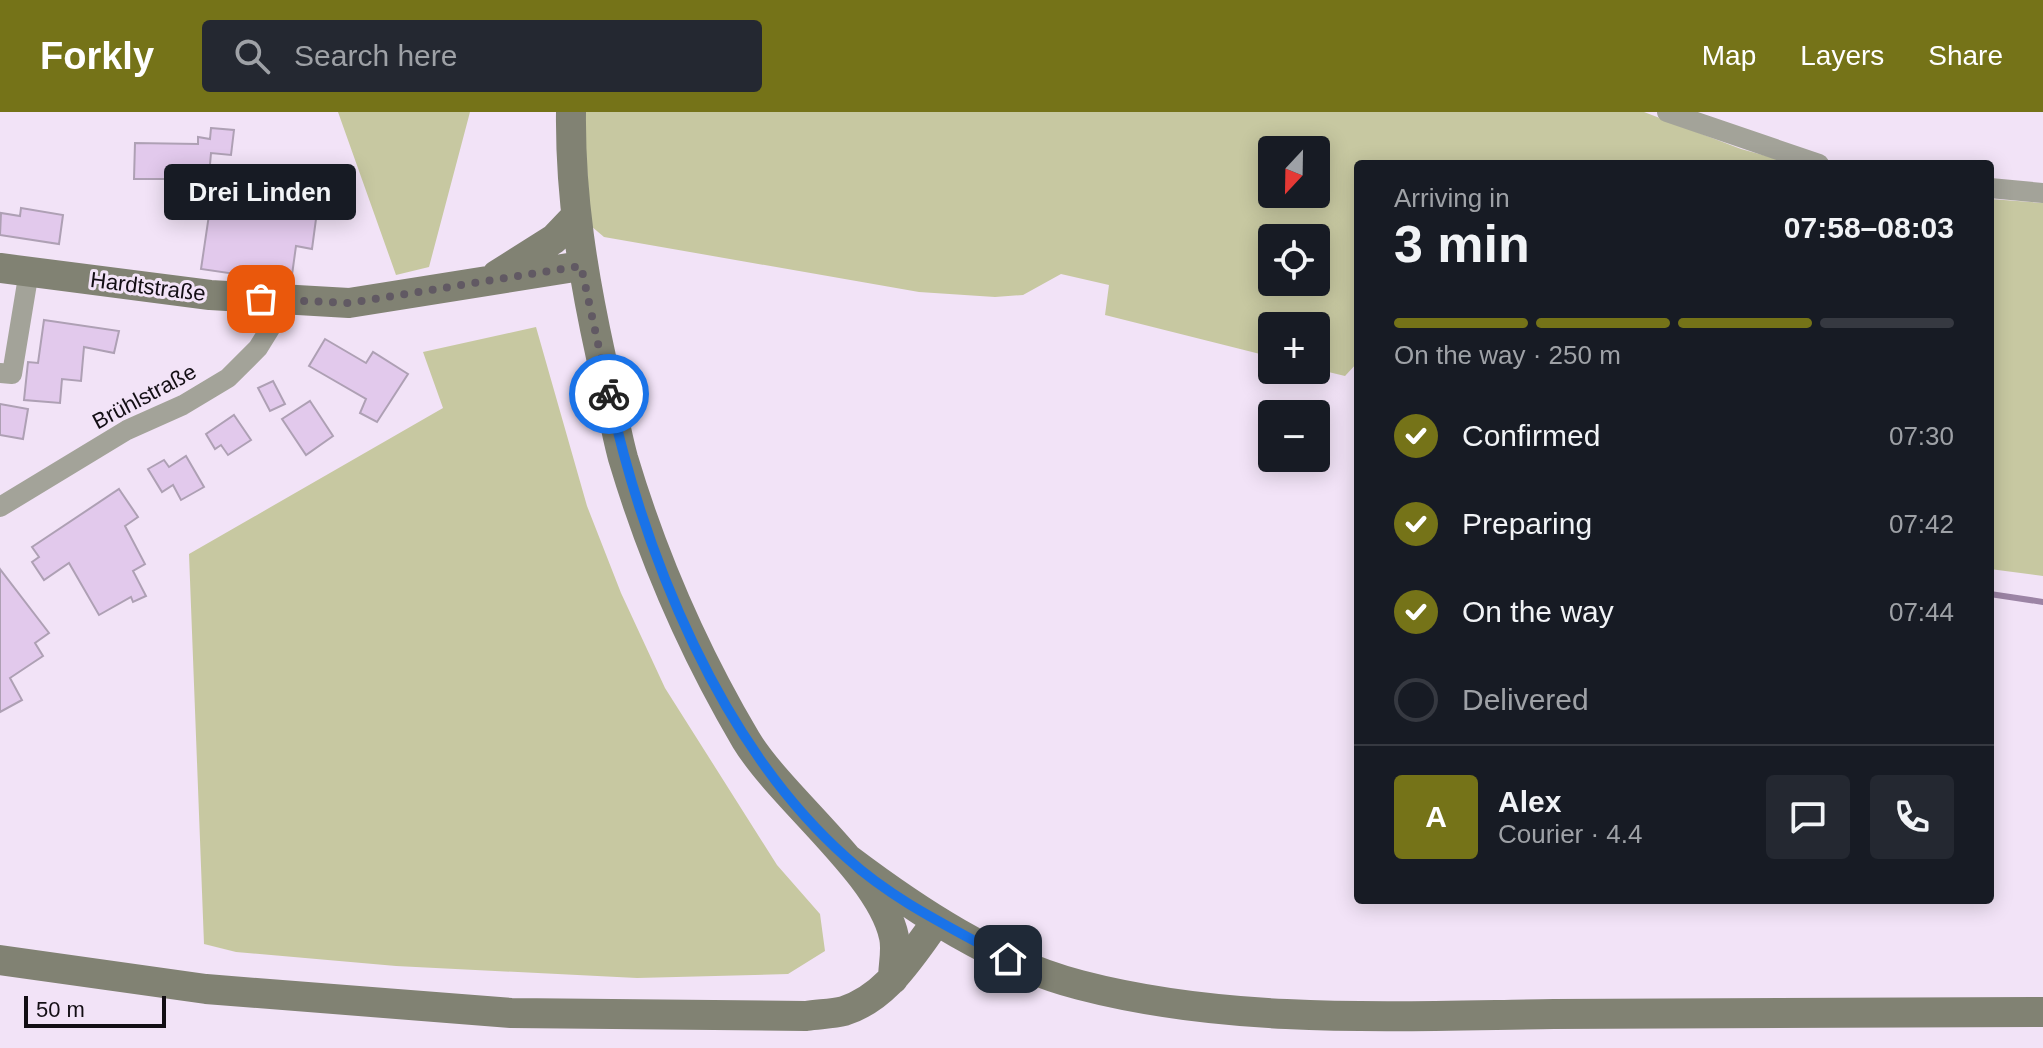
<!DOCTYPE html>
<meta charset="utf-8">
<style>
body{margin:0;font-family:Helvetica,sans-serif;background:#242831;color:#f1f3f6;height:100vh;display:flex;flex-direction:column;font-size:30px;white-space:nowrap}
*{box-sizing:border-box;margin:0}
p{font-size:26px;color:#9ea1a6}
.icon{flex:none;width:44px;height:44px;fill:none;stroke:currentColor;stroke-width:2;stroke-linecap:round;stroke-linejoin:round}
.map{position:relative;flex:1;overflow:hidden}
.details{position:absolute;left:1354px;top:48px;width:640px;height:744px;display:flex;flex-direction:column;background:#171b24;border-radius:8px;box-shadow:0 4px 20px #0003}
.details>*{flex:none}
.needle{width:52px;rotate:202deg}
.controls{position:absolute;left:1258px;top:24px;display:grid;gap:16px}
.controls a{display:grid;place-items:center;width:72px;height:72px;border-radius:8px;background:#171b24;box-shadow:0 4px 20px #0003;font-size:40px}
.scale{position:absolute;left:24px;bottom:20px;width:142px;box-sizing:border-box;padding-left:8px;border:4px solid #130e14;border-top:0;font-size:22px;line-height:28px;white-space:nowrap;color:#130e14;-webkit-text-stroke:6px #f2e3f7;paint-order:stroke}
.pin{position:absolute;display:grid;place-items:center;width:68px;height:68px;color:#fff;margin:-34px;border-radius:16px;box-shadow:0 4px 12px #0006}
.courier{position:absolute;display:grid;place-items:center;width:80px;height:80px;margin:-40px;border:6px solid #1a73e8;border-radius:50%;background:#fff;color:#222;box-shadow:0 2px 10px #0007}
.bubble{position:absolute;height:56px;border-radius:8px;background:#171b24;box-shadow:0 4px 20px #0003;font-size:26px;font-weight:600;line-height:56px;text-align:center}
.summary em{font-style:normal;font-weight:600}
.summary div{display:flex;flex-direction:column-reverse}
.summary{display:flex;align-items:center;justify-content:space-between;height:136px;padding:0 40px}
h1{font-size:52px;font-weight:600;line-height:60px}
.bar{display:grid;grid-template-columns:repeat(4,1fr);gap:12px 8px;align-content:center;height:96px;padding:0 40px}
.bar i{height:10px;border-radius:6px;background:#363941}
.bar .on{background:#757318}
.bar p{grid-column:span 4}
.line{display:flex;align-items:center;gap:20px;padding:0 40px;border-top:2px solid #363941}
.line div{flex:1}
.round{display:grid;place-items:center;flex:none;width:84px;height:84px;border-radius:8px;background:#242831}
ol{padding:0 40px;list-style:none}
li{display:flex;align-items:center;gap:24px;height:88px}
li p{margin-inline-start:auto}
li .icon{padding:8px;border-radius:50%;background:#757318;color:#fff;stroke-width:4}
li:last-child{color:#9ea1a6}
li i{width:44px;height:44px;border:4px solid #363941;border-radius:50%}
header{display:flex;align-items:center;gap:48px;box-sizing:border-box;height:112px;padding:0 40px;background:#757318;color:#fff}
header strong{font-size:38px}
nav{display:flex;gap:44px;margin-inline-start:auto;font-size:28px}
.search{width:560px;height:72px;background:#242831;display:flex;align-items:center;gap:20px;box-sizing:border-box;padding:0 28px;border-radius:8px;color:#9ea1a6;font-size:30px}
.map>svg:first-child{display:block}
.green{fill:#c7c8a1;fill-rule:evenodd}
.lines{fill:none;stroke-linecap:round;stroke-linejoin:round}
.stream{stroke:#9c84a5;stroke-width:6}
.building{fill:#e2c9ec;stroke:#aea0b4;stroke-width:2}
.street{stroke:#a3a399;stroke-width:20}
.secondary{stroke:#818273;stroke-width:30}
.done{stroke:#615963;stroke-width:8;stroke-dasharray:0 14.4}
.route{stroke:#1a73e8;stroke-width:10}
.labels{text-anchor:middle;stroke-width:6;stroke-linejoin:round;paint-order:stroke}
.street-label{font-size:22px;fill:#130e14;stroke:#f2e3f7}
</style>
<header>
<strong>Forkly</strong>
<div class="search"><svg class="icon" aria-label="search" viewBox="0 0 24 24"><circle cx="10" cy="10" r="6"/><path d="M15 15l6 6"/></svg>Search here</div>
<nav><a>Map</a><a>Layers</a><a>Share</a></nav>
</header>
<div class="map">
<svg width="2043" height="936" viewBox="0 0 2043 936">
<rect width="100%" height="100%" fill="#f2e3f7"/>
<path class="green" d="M338,0H470L429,155L396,163Z
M583,0H1644L1741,37L1795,52H1358V250L1345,264L1316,257V214H1272V245L1105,203L1109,173L1061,162L1023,183L995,185L919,180L604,125L591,114ZM1272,38H1316V82H1272ZM1272,126H1316V170H1272Z
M1990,87L2043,91V464L1990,457Z
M536,215L587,394L621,481L665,576L777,753L820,802L825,839L788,862L637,866L396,854L236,840L204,832L189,442L443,296L423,240Z"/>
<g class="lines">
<path class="stream" d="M1990,482L2043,490"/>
</g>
<path class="building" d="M211,16L234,18L231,43L211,41L209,64L185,61L184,67H134L135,31L198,32V25L210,27Z
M260,62L293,67L288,103L316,107L312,137L296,134L291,170L201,157L210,96L255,102Z
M21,96L63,103L59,132L0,123L1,101L20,104Z
M44,208L119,219L114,241L84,235L81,269L62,267L60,291L24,288L28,250L38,251Z
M325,227L366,251L373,240L408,262L377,310L360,301L366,287L309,254Z
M273,269L285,292L270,299L258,276Z
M310,289L333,324L306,343L282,307Z
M0,292L28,297L23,327L0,323Z
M234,303L251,328L228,343L221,333L215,337L206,322Z
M186,344L204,375L181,388L173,373L162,380L148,357L164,348L169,355Z
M119,377L138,405L125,414L145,452L133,459L146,484L133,490L131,485L99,503L69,451L44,468L32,450L39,445L32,435Z
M0,457L49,521L35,531L43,544L10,566L22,588L0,600Z"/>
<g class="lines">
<path class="street" d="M1667,0L1819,52
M1990,76L2043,81
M0,261L12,262L29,159
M0,395L127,318L183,293L228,266L258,236L287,189"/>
<path class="secondary" d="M571,0C570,84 583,163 601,245C609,278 614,313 623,346C652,443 694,540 746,628C782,687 881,762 894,825C897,838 893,854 893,867
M0,156L210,183L349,191L581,154
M497,163L554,127L575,105
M848,747C917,799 995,851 1080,873C1233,913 1398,904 1554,902C1717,900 1880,900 2043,900
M0,848L206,877L511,901L806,904C818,902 832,902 844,899C888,885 911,843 937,809"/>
</g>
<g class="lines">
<path class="done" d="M261,187L349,191L581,154L609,282"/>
<path class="route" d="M609,282C645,445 720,634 848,747C894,789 954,817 1008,847"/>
</g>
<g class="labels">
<g class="street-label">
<text transform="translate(148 174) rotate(7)" y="8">Hardtstraße</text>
<text transform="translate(144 284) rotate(-28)" y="8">Brühlstraße</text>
</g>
</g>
</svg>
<div class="controls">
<a><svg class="needle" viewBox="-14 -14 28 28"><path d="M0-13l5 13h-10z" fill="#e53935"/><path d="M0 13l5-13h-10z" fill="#9ea1a6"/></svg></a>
<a><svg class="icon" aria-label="locate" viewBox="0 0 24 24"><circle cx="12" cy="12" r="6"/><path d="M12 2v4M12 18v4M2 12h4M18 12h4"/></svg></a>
<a>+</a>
<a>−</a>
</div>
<div class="scale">50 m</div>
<div class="pin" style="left:261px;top:187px;background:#ea580c"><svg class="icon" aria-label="bag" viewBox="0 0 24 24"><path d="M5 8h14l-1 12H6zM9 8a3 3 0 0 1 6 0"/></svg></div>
<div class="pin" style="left:1008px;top:847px;background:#1f2937"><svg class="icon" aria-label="home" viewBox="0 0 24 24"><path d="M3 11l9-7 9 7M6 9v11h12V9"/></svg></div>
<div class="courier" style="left:609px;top:282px"><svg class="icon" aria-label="bike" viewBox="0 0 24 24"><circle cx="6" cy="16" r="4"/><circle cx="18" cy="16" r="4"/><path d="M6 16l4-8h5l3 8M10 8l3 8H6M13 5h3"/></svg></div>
<div class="bubble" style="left:164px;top:52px;width:192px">Drei Linden</div>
<section class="details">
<div class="summary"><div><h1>3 min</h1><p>Arriving in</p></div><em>07:58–08:03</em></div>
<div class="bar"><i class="on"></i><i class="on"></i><i class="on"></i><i></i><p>On the way · 250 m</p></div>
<ol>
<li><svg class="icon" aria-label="check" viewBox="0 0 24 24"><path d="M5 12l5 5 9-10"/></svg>Confirmed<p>07:30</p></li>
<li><svg class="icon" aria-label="check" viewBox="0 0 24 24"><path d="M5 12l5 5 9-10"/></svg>Preparing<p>07:42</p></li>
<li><svg class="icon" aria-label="check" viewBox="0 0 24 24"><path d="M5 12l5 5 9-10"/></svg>On the way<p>07:44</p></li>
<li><i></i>Delivered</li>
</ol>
<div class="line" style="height:144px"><b class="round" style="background:#757318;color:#fff">A</b><div><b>Alex</b><p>Courier · 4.4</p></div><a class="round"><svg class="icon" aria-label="chat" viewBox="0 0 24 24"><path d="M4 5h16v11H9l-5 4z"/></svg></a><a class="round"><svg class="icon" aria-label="phone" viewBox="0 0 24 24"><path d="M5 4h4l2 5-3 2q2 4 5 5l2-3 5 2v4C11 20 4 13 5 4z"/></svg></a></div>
</section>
</div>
